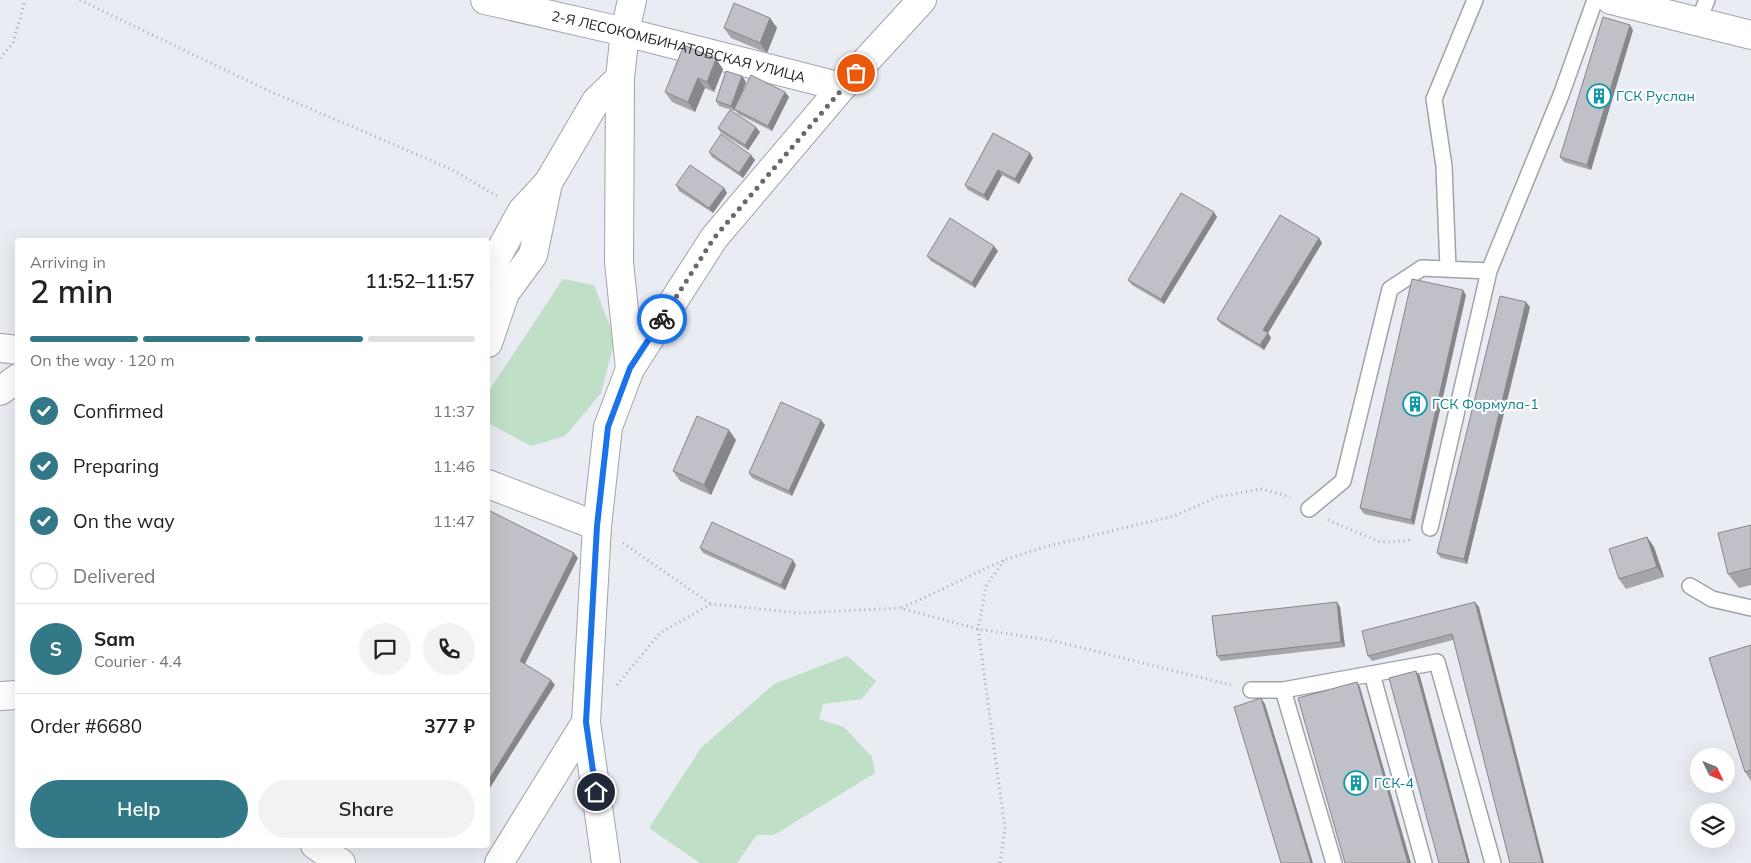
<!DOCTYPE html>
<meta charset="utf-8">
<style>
body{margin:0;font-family:Mulish,sans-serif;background:#f2f2f2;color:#222;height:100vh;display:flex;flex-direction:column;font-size:19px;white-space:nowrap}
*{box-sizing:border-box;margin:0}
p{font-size:16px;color:#767676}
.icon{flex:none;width:28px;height:28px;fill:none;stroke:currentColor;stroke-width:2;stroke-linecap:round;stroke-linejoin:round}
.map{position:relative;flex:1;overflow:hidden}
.drawer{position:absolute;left:15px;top:238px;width:475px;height:610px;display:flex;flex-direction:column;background:#fff;border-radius:5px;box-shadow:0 5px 20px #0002}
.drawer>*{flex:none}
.needle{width:32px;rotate:133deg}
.tools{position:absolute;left:1690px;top:748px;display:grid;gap:10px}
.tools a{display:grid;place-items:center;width:45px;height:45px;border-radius:50%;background:#fff;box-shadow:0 5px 20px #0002;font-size:25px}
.pin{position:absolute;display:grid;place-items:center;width:42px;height:42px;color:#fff;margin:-21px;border:2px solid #fff;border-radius:50%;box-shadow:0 1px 5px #0007}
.courier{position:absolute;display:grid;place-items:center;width:50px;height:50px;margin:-25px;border:4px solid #1a73e8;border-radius:50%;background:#fff;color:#222;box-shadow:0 1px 6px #0007}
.head em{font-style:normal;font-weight:600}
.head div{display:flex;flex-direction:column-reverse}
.head{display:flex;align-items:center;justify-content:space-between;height:85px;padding:0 15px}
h1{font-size:32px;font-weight:600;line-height:38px}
.bar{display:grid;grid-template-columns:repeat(4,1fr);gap:8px 5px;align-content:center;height:60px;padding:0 15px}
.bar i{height:6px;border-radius:4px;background:#e0e0e0}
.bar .selected{background:#337886}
.bar p{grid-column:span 4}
.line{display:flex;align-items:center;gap:12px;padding:0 15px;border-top:1px solid #e0e0e0}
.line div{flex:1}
.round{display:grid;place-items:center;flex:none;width:52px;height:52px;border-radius:26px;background:#f2f2f2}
ol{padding:0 15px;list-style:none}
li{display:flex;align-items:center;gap:15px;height:55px}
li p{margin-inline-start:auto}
li .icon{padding:5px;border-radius:50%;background:#337886;color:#fff;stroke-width:4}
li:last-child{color:#767676}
li i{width:28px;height:28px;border:2px solid #e0e0e0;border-radius:50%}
.primary-button{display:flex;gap:10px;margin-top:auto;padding:10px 15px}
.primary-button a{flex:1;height:58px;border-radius:30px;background:#337886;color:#fff;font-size:20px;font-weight:600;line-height:58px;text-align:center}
.primary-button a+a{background:#f2f2f2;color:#222}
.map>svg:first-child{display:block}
.green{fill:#bfdfc6}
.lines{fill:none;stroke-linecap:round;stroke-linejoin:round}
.service-casing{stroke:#a1a3aa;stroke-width:18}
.minor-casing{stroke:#a1a3aa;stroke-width:30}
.path{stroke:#a9aab1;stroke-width:3;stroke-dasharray:1 4;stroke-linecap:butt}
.service{stroke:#fff;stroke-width:15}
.minor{stroke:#fff;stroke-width:28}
.wall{fill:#a5a5ac}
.shaded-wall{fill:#86868c}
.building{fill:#c0c0c8;stroke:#86868c}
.done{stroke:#67696d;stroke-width:5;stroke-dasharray:0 9}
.route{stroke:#1a73e8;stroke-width:6}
.labels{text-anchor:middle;stroke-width:4.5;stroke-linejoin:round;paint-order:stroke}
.street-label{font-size:14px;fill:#212225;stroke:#fff}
.culture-label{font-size:14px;fill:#0d838f;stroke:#fff;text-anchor:start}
</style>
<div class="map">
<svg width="1751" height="863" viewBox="0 0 1751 863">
<rect width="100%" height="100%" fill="#eaecf4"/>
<path class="green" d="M563,279L594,285L615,339L601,393L565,436L531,446L488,423V392Z
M847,656L876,681L862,699L823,704L819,719L844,727L872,757L875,773L774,835H757L737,863H700L649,828L701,748L774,684Z"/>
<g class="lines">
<g class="service-casing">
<path id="service" d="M1698,21L1707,0
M1448,269L1444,166L1434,99L1475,0
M1309,509L1343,481L1390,289L1422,268L1489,271
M1430,528L1489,271L1561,95L1595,0
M1690,586L1712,599L1751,608
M1372,674L1424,863
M1251,690H1283L1437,662L1493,863
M1283,690L1334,863"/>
</g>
<g class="minor-casing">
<g id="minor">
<path id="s1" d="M485,0L625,32L842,87"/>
<path d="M1611,0L1751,35"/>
<path d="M488,273L522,211L548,183"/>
<path d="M488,306L505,293L533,255L548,183L596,101L620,78"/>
<path d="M488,343L505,293"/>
<path d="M0,348L18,350"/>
<path d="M630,369L619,262L620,78L625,32L632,0"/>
<path d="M0,391L18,378"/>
<path d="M488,484L597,526"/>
<path d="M0,696L18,695"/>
<path d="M315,845L341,863"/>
<path d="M499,863L586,722"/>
<path d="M606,863L586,722L597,526L608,427L630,369L714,238L842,87L922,0"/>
</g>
</g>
<path class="path" d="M80,0L269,91L451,169L499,197
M0,58L13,43L25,0
M1328,520L1380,542L1407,541L1412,538
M623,543L711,604
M902,608L1004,560L1044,547L1174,516L1217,497L1261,489L1284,495L1290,498
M617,685L660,633L711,604L800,613L900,608L978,629L1054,641L1231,685
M1000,863L1005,829L978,629L986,586L1004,561"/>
<use href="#service" class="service"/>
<use href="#minor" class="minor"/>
</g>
<path class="wall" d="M770,18L777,28L767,53L731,38L724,28Z
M1633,30L1591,170L1564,162L1560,157Z
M716,59L723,69L714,92L705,88L695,112L672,102L665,92Z
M742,76L746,82L739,98L785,92L789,97L772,131L738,114L735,110V111L719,106L716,101Z
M718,128L760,132L748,150L721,133Z
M993,133L1033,158L1019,184L1002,175L988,201L968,190L965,185Z
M709,152L751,155L755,160L743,178L712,157Z
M676,185L724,188L727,193L713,213L679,191Z
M1217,217L1164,304L1132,285L1128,280Z
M1319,238L1322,243L1268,333L1271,338L1264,350L1221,324L1217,319Z
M998,251L975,288L931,261L927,256Z
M1466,295L1414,525L1364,514L1360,508Z
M1530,307L1467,564L1441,558L1437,553Z
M825,425L792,496L752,478L749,473Z
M736,440L711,495L680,481L673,471Z
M1751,525V585L1739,588L1728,574Z
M1647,537L1654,547L1664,577L1626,589L1619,579Z
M700,548L796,565L785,590L703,553Z
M1337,602L1340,607L1345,647L1221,661L1217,656Z
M1479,607L1453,640L1372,661L1368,656Z
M1751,645V781L1745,772Z"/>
<path class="shaded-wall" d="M770,18L777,28L767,53L760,43Z
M1630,25L1633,30L1591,170L1587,165Z
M716,59L723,69L714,92L707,82Z
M742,76L746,82L735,111L731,106Z
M698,78L705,88L695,112L688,102Z
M785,92L789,97L772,131L768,126Z
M756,127L760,132L748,150L745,145Z
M1030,153L1033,158L1019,184L1015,179Z
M751,155L755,160L743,178L739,173Z
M998,170L1002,175L988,201L984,195Z
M724,188L727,193L713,213L709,208Z
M1214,212L1217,217L1164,304L1161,299Z
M1319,238L1322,243L1268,333L1271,338L1264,350L1260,345L1263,330Z
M994,246L998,251L975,288L972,283Z
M1463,290L1466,295L1414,525L1411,520Z
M1526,302L1530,307L1467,564L1464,559Z
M821,420L825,425L792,496L789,491Z
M729,430L736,440L711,495L704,485Z
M1647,537L1654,547L1664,577L1657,567Z
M574,553L578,558L524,666L520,661Z
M793,560L796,565L785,590L781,585Z
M1337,602L1340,607L1345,647L1341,642Z
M1475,602L1479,607L1544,863H1542Z
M1416,671L1420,676L1470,863H1468Z
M551,680L555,685L488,791V781Z
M1357,682L1360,687L1411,863H1408Z
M1261,698L1265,704L1313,863H1311Z"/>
<path class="building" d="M734,3L770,18L760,43L724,28Z
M1603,17L1630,25L1587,165L1560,157Z
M684,45L716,59L707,82L698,78L688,102L665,92Z
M726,71L742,76L731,106L716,101Z
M751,75L785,92L768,126L734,109Z
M730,110L756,127L745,145L718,128Z
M993,133L1030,153L1015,179L998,170L984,195L965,185Z
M721,134L751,155L739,173L709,152Z
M690,165L724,188L709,208L676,185Z
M1181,193L1214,212L1161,299L1128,280Z
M1280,215L1319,238L1263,330L1268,333L1260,345L1217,319Z
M950,218L994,246L972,283L927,256Z
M1412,279L1463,290L1411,520L1360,508Z
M1500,296L1526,302L1464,559L1437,553Z
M781,402L821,420L789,491L749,473Z
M697,416L729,430L704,485L673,471Z
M488,510L574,553L520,661L551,680L488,781Z
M712,522L793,560L781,585L700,548Z
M1751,525V568L1728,574L1718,533Z
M1647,537L1657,567L1619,579L1609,549Z
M1337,602L1341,642L1217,656L1212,616Z
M1475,602L1542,863H1510L1452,634L1368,656L1362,631Z
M1751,645V770L1745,772L1709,658Z
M1416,671L1468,863H1439L1389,678Z
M1357,682L1408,863H1345L1298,698Z
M1261,698L1311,863H1281L1234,707Z"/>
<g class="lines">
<path class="done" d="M662,319L714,238L856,73"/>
<path class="route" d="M596,792L586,722L597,526L608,427L630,368L662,319"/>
</g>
<defs>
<g id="building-ring" transform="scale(1.25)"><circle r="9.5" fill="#fff" stroke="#0f9aa8" stroke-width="1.5"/><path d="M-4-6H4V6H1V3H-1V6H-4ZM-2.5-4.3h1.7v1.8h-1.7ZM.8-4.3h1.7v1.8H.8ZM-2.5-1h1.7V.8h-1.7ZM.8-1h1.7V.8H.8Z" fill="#0f9aa8"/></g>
</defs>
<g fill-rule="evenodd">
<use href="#building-ring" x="1599" y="96"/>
<use href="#building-ring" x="1415" y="404"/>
<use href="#building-ring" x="1356" y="783"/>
</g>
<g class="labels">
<g class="street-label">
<text dy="5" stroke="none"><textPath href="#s1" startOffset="199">2-Я ЛЕСОКОМБИНАТОВСКАЯ УЛИЦА</textPath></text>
</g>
<g class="culture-label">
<text x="1616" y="101">ГСК Руслан</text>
<text x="1432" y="409">ГСК Формула-1</text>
<text x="1374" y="788">ГСК-4</text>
</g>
</g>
</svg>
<div class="tools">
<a><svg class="needle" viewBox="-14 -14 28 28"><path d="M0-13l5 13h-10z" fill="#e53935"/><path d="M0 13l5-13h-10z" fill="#767676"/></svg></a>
<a><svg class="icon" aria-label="layers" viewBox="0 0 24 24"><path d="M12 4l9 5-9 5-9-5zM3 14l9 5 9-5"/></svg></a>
</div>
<div class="pin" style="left:856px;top:73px;background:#ea580c"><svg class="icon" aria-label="bag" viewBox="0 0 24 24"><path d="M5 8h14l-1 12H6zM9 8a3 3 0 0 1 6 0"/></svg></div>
<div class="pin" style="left:596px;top:792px;background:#1f2937"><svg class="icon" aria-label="home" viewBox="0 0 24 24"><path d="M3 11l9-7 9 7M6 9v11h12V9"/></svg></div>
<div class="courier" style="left:662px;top:319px"><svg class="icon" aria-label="bike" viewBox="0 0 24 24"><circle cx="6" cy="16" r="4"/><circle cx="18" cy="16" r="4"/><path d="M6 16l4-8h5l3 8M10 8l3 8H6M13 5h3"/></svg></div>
<section class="drawer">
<div class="head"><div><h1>2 min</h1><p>Arriving in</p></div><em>11:52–11:57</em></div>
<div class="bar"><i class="selected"></i><i class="selected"></i><i class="selected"></i><i></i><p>On the way · 120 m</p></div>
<ol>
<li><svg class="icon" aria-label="check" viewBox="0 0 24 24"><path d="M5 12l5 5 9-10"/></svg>Confirmed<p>11:37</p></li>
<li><svg class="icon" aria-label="check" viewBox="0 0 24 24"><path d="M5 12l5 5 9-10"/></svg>Preparing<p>11:46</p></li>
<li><svg class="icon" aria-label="check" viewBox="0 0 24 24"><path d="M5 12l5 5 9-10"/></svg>On the way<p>11:47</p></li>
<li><i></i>Delivered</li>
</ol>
<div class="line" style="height:90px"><b class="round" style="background:#337886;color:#fff">S</b><div><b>Sam</b><p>Courier · 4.4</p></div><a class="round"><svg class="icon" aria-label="chat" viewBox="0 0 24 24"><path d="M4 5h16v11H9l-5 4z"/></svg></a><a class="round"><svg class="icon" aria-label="phone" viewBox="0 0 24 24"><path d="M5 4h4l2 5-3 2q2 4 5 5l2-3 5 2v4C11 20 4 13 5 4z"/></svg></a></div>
<div class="line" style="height:65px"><div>Order #6680</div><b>377 ₽</b></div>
<div class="primary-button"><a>Help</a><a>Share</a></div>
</section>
</div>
